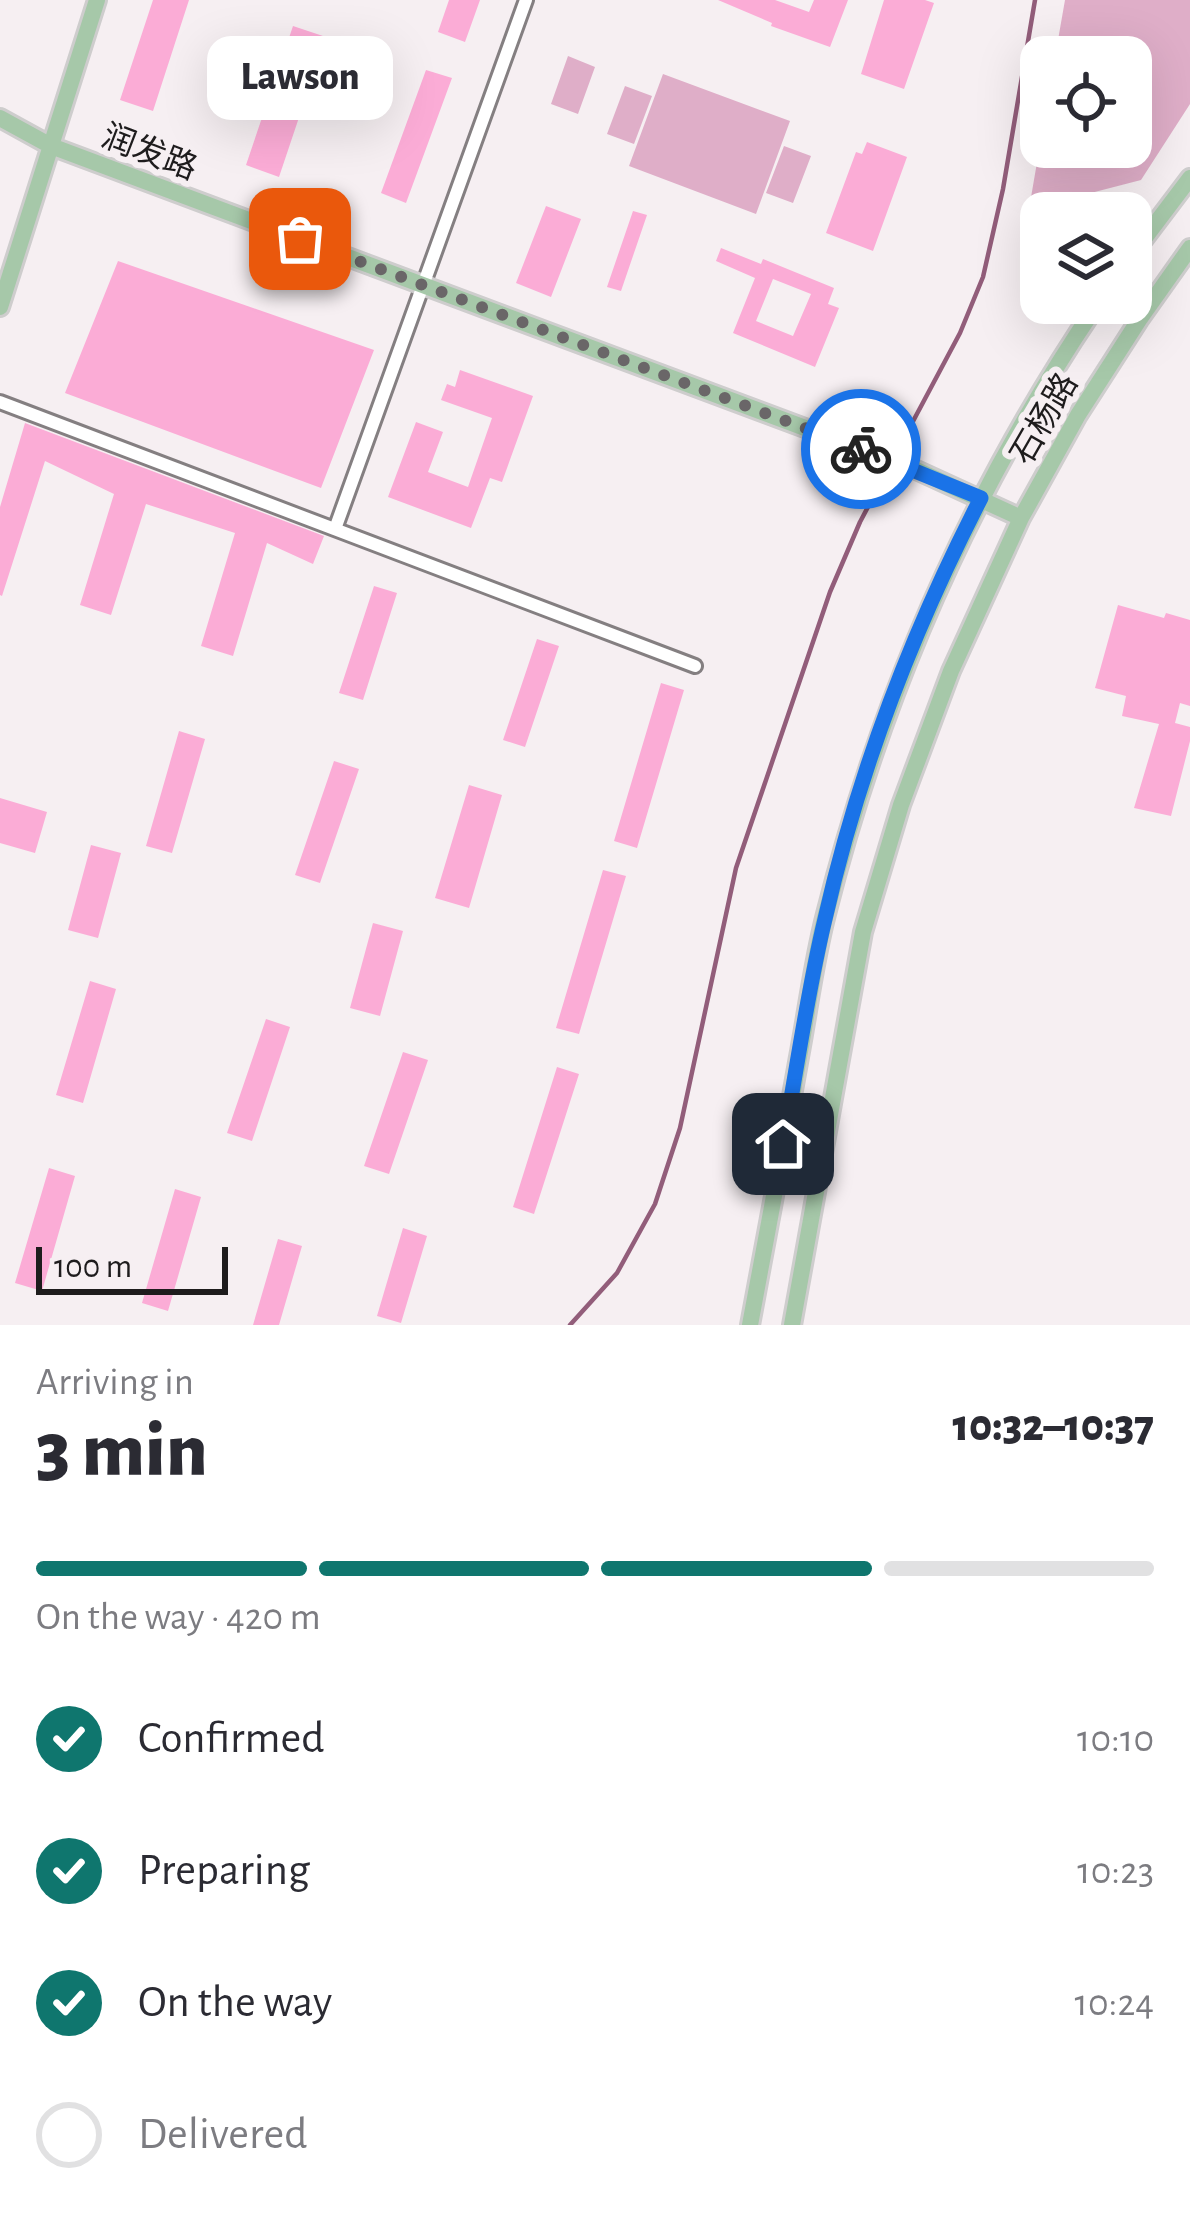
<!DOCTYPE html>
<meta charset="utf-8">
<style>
body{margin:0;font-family:"Alegreya Sans","Noto Sans SC",sans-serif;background:#f2f2f3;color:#2b2b33;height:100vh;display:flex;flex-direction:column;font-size:45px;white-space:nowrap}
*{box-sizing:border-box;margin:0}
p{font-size:39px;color:#7c7c81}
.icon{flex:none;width:66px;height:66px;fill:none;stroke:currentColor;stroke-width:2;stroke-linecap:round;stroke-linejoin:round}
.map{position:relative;height:1325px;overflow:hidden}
.side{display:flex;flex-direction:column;background:#fff;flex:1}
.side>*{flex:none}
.controls{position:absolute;left:1020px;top:36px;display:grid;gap:24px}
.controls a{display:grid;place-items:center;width:132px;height:132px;border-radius:24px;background:#fff;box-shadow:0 12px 48px #0002;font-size:60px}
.scale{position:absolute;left:36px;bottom:30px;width:192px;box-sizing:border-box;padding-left:12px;border:6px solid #1e1c1d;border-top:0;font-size:33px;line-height:42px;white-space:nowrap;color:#1e1c1d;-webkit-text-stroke:9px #f6eff2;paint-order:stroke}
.pin{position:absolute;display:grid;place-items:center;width:102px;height:102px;color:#fff;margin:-51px;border-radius:24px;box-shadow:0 6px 18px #0006}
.courier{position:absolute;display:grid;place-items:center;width:120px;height:120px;margin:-60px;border:9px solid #1a73e8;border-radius:50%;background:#fff;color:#222;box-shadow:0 3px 15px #0007}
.bubble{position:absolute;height:84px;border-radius:24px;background:#fff;box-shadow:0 12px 48px #0002;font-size:39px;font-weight:800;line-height:84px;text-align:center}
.head em{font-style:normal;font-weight:800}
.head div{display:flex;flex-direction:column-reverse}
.head{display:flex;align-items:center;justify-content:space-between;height:204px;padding:0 36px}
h1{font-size:78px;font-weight:800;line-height:90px}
.bar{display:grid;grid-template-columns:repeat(4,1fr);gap:18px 12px;align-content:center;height:144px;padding:0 36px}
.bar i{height:15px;border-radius:9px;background:#e1e1e2}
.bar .current{background:#0f766e}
.bar p{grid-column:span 4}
ol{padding:0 36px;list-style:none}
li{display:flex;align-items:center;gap:36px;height:132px}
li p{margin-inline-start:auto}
li .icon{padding:12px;border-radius:50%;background:#0f766e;color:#fff;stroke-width:4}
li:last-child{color:#7c7c81}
li i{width:66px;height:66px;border:6px solid #e1e1e2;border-radius:50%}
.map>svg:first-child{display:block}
.green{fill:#dfaec8}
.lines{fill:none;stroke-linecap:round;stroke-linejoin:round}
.stream{stroke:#925d7a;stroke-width:4.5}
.building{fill:#fbacd6;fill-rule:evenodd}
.minor-casing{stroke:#847f81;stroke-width:18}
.major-casing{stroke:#cecdcd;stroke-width:22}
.minor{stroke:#fff;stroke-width:12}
.major{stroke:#a6c8a9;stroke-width:16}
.done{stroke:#6a6668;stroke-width:12;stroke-dasharray:0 21.6}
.route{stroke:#1a73e8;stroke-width:15}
.labels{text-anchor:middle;stroke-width:12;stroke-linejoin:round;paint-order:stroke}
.street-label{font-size:33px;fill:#1e1c1d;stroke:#f6eff2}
</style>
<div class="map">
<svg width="1190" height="1325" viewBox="0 0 1190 1325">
<rect width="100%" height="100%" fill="#f6eff2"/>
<path class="green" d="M1065,0H1190V104L1141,180L1029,209L1041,139V147H1131V57H1055Z
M568,56L595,67L578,114L551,104Z
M663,74L790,121L756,214L629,166Z
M625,86L652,96L634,144L607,134Z
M784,146L811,156L793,203L766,193Z"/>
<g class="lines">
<path class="stream" d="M894,457L960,333L983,277L1003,189L1035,0
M570,1325L617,1273L655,1204L680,1128L736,868L830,592L860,522L889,467"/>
</g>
<path class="building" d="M153,0H189L153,111L120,100Z
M449,0H480L465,42L438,32Z
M718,0H775L809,12L814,0H848L830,47L771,26L772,23Z
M884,0H925L934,3L904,89L861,74Z
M293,26L326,37L279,177L246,165Z
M426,70L452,78L406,203L381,193Z
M867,142L907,157L873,251L826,233L856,152L862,154Z
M546,206L581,219L551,297L516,283Z
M633,211L647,215L621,291L607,287Z
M721,248L761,264L763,259L834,288L828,304L839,308L815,367L733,333L755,278L716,261ZM773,279L811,294L793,336L756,321Z
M118,261L374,350L321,488L65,393Z
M460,370L533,396L502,482L490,478L471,528L388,497L416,422L443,432L428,472L468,487L492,418L441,400L447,384L455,387Z
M25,423L324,536L313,564L267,543L233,656L201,646L235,533L146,504L111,615L80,605L114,494L45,461L2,596L0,595V507Z
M374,586L397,593L363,700L339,693Z
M1118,605L1164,618L1166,613L1190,620V706L1180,703L1175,723L1190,727V741L1171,816L1134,808L1159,724L1122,716L1126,696L1095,688Z
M537,639L559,646L525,747L503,740Z
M661,683L684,690L637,848L614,841Z
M179,731L205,739L172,853L146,846Z
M334,761L359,769L320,883L295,875Z
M469,785L502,795L469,908L435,898Z
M0,798L47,812L35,853L0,843Z
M91,845L121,853L98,938L68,930Z
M603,870L626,876L579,1034L556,1028Z
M373,923L403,931L380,1016L350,1008Z
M90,981L116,989L83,1103L56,1095Z
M266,1019L290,1027L252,1141L227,1133Z
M403,1052L428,1060L389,1174L364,1166Z
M557,1067L579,1074L534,1214L513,1207Z
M49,1168L75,1176L42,1291L15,1283Z
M175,1189L201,1197L168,1311L142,1303Z
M403,1228L427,1236L401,1323L377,1316Z
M278,1239L302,1246L279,1325H253Z"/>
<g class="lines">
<g class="minor-casing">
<path id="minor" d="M0,402L695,666
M335,529L526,0"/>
</g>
<g class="major-casing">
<path id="major" d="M0,118L51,146L912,468L1021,518
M1131,256L1190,178
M0,307L97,0
M750,1325C767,1236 783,1146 799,1057C808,1009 814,960 826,914C881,695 971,490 1098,303
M792,1325L863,932L901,805L951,671L1021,518L1078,415L1139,320L1190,248"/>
</g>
<use href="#minor" class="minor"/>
<use href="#major" class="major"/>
</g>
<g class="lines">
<path class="done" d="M300,239L861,449"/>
<path class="route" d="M783,1144C797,1069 807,993 825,919C858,773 913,630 981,498L861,449"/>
</g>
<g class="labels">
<g class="street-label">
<text transform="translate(150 151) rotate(21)" y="12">润发路</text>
<text transform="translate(1043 418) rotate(-60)" y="12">石杨路</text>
</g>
</g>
</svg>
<div class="controls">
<a><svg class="icon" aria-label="locate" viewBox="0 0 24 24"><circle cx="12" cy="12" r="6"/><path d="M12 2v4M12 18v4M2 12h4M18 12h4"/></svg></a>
<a><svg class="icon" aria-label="layers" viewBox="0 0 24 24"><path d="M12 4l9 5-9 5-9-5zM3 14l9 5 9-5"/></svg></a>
</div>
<div class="scale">100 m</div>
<div class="pin" style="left:300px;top:239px;background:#ea580c"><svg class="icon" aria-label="bag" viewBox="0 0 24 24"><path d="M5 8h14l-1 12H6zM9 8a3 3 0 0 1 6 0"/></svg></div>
<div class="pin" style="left:783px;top:1144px;background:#1f2937"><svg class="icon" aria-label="home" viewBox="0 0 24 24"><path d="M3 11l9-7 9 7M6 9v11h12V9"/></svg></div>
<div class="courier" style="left:861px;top:449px"><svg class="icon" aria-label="bike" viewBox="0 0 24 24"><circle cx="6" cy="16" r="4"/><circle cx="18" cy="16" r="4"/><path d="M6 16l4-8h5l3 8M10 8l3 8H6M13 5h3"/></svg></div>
<div class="bubble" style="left:207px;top:36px;width:186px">Lawson</div>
</div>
<section class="side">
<div class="head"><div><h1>3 min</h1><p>Arriving in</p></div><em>10:32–10:37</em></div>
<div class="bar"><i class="current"></i><i class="current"></i><i class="current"></i><i></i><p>On the way · 420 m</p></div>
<ol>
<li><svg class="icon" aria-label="check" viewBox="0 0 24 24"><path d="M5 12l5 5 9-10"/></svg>Confirmed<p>10:10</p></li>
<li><svg class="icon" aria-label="check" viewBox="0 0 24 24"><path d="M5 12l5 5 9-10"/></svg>Preparing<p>10:23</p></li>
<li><svg class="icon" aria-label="check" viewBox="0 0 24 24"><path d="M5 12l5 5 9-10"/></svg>On the way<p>10:24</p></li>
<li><i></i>Delivered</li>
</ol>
</section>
